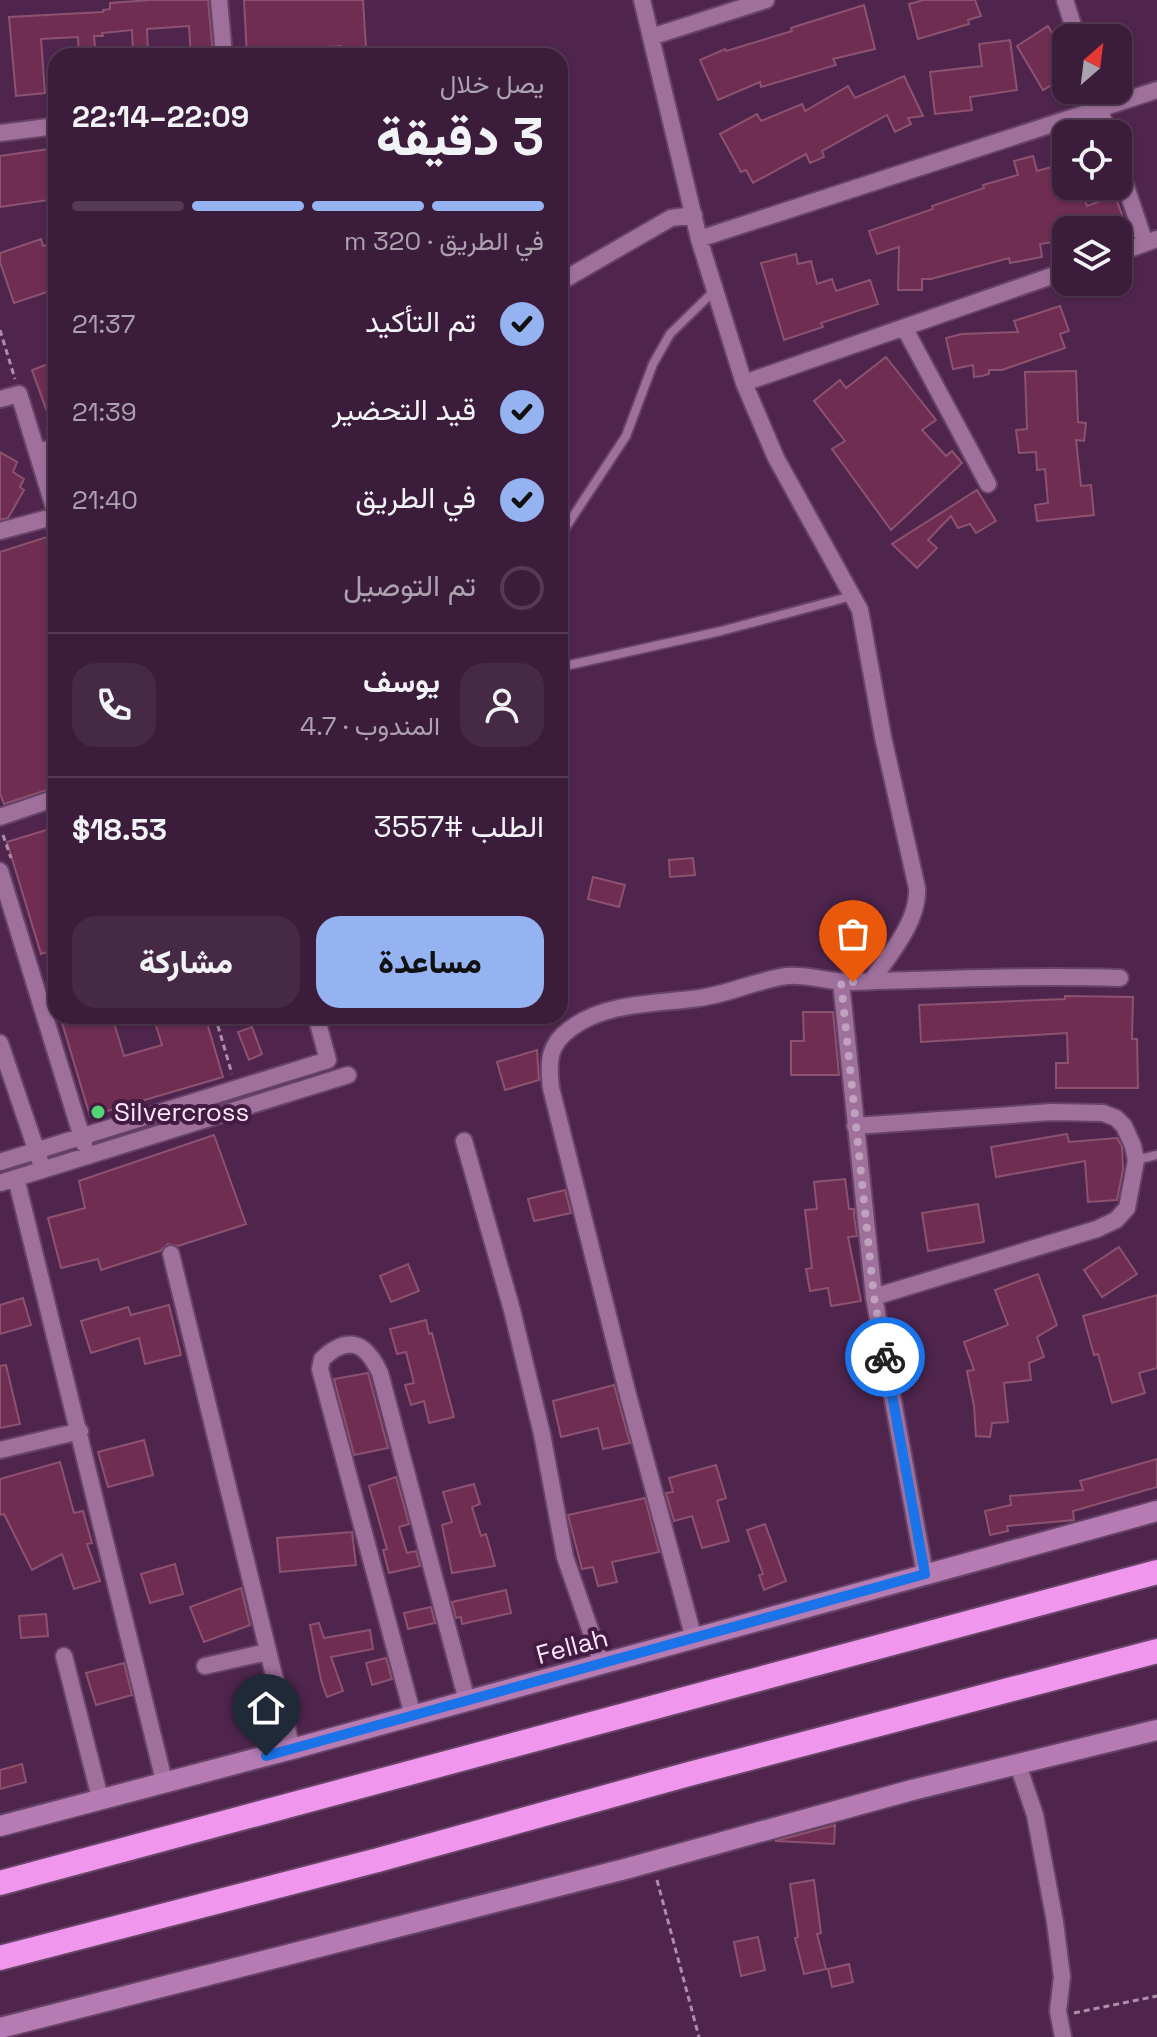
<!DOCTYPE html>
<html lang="ar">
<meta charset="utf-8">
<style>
body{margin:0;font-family:"Space Grotesk",Vazirmatn,sans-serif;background:#462945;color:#f1f3f6;direction:rtl;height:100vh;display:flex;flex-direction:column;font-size:30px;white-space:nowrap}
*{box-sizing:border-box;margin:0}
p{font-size:26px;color:#aca1af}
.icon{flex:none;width:44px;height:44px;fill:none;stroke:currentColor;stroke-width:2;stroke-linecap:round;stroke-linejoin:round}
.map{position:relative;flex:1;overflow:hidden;direction:ltr}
.side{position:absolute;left:48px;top:48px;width:520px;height:976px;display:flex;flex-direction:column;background:#3b1c3a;border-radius:24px;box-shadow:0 2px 6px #0004,0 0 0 2px #543a54;direction:rtl}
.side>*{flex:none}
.needle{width:52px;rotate:28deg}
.tools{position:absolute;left:1052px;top:24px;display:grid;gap:16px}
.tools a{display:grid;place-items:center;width:80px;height:80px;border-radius:16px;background:#3b1c3a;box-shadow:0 2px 6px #0004,0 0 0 2px #543a54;font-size:40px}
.pin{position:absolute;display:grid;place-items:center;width:68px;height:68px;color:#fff;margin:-82px -34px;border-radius:50% 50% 50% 0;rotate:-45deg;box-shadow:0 0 8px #0007}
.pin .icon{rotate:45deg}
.courier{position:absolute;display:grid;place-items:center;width:80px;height:80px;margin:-40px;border:6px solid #1a73e8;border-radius:50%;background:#fff;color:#222;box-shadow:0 2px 10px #0007}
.overview em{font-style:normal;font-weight:800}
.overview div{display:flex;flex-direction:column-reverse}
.overview{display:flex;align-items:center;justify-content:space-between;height:136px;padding:0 24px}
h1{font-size:52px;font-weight:800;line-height:60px}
.bar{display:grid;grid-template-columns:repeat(4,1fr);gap:12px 8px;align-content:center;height:96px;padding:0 24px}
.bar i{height:10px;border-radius:6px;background:#543a54}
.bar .on{background:#95b2f1}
.bar p{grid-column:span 4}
.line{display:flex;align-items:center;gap:20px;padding:0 24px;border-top:2px solid #543a54}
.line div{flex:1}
.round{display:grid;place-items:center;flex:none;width:84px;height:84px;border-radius:24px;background:#462945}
ol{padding:0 24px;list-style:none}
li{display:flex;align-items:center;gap:24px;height:88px}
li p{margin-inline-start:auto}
li .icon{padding:8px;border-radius:50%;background:#95b2f1;color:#111;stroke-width:4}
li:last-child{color:#aca1af}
li i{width:44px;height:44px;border:4px solid #543a54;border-radius:50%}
.action{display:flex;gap:16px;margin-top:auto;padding:16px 24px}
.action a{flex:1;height:92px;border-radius:24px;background:#95b2f1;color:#111;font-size:32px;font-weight:800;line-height:92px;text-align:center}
.action a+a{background:#462945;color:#f1f3f6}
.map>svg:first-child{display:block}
.building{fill:#6f2d51;stroke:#8c5270;stroke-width:2}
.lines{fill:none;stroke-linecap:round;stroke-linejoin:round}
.lane-casing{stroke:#674467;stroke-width:12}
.street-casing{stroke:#674467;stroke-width:20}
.secondary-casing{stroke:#674467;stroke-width:24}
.highway-casing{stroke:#674467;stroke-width:28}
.path{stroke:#ac8daa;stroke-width:3;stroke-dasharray:6 4;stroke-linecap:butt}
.lane{stroke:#9f709c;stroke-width:8}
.street{stroke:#9f709c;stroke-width:16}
.secondary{stroke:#b77bb4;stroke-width:20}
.highway{stroke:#f096ec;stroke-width:24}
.done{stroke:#bfa3be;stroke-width:8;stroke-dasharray:0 14.4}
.route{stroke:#1a73e8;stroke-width:10}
.poi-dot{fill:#52d673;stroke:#441b43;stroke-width:3}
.labels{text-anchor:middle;stroke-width:8;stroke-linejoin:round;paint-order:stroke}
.poi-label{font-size:26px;fill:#fce7fa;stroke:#441b43;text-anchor:start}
.street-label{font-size:26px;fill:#fce7fa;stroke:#441b43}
</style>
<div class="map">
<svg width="1157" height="2037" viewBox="0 0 1157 2037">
<rect width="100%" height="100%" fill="#4f254e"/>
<path class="building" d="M151,0H208L213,55L191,56L189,26L147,29L148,52L133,53L132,30L102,33L103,36H94L96,56H79L78,37L41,39L45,93L16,96L9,17L103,12V10L110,9V3Z
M244,0H363L366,48L341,50V46L282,50V54L247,56Z
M924,0H975L981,16L968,20L969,24L918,39L909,4Z
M864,5L875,49L833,59L836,65L761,87L760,82L718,100L700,60L725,49L726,51L792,31L791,28Z
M1048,26L1066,56V76L1043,90L1017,46Z
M1010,40L1017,90L970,97L972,110L935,114L930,72L982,66L979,44Z
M904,76L923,116L908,118L911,124L895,132L887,115L822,151L824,157L810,163L806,154L753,183L746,170L741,172L720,134L757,114L761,121L802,104L805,111L848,86L855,98Z
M56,148V199L0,207V156Z
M1033,156L1037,171L1066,163V186H1081L1087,206L1115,196L1125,222L1102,230H1066V240L1040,244L1042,257L1010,263L1009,258L931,279H922V290H898L899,247L877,254L869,231L933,209L932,206L984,188L983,185L1018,175L1014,161Z
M41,239L43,246L56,242V289L14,303L0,262V253Z
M796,254L798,264L811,261L817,284L832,279L836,291L870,280L878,304L821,323L823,327L784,340L761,263Z
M1060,306L1069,331L1060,334L1065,348L1002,370H989V374L982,376L974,377L973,365L953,369L946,338L962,334L1018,332L1014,321Z
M886,357L936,420L922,430L946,456L952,451L962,463L891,530L832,449L845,441L814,401L840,380L846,388Z
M56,361V431H54L32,370Z
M1076,371L1078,422L1086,423L1084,441L1076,440L1081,486L1091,485L1094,515L1037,521L1035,505L1048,503L1045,469L1037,470L1036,452L1019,453L1016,430L1027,429L1025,372Z
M0,452L17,462L13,472L24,479L20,487L24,490L8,518L0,520Z
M977,490L996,521L976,533L970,524L958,528L951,516L928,540L937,548L917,568L892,544Z
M56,534V787L4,804L0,793V552Z
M56,827V949L41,954L7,842Z
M693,858L695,875L670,877L669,860Z
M593,877L625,885L619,907L588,899Z
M1065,996L1133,997L1132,1039H1137L1138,1088H1056V1063H1068L1067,1033L921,1042L919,1005L1065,999Z
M803,1012H833L839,1075H791V1041H804Z
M60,1016H112L124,1056L162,1045L153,1016H205L223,1077L90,1116Z
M252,1027L262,1054L249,1060L238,1032Z
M537,1050L539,1080L505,1090L497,1062Z
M1067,1134L1069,1142L1117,1138L1122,1147L1123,1169L1117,1200L1088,1202L1085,1161L996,1177L991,1147Z
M214,1135L246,1224L178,1246L168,1244L160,1251L101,1270L98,1259L61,1268L48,1218L85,1208L79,1181Z
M845,1179L849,1209H854V1215L857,1236L848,1237L861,1301L831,1306L828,1288L810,1291L806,1269L812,1268L805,1210L817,1209L814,1182Z
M565,1190L571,1213L534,1221L528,1199Z
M978,1204L984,1242L928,1251L922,1213Z
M1119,1247L1137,1274L1102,1297L1084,1270Z
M408,1264L419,1291L391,1302L380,1276Z
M1038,1274L1057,1325L1037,1337L1044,1357L1029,1363L1031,1380L1004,1383L1008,1422L992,1423L990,1437L976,1436L974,1406L967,1371L974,1370L964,1342L1008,1325L995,1290Z
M1157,1295V1368L1139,1373L1145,1393L1112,1403L1098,1354L1094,1355L1083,1316Z
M23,1298L31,1325L0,1334V1305Z
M169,1305L181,1355L145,1364L139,1338L91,1353L81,1321L128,1307L131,1315Z
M426,1320L429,1334L432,1333L454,1417L429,1423L424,1401L411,1405L405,1385L414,1383L406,1352L397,1354L390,1329Z
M6,1365L20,1424L0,1428V1366Z
M368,1373L388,1448L354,1455L334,1379Z
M614,1385L630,1443L603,1449L598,1428L561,1437L553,1401Z
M144,1440L153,1475L108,1487L98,1452Z
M1157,1459V1487L1073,1511L1074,1520L1007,1526L1008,1531L990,1535L985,1511L1011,1505L1010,1496L1083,1490L1080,1481Z
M60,1462L74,1513L83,1511L92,1543L87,1544L100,1581L74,1589L62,1554L32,1570L4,1514L0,1515V1479Z
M716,1465L726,1498L717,1501L729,1541L702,1548L692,1516L674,1521L666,1493L673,1492L669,1478Z
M396,1477L409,1524L399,1527L407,1553L416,1551L420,1566L389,1573L383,1550L387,1549L369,1486Z
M474,1484L480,1504L472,1507L481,1536L486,1534L495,1566L452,1573L442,1525L452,1522L443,1492Z
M645,1498L659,1552L612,1562L617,1582L598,1586L593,1567L582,1569L568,1515Z
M765,1524L786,1581L764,1590L759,1575L763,1574L747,1530Z
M352,1532L356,1565L280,1572L277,1538Z
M175,1564L183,1594L150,1603L141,1574Z
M241,1588L250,1625L204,1642L190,1607Z
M506,1590L511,1613L462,1624L461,1617L456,1618L452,1602Z
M431,1607L435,1623L408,1629L404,1613Z
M46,1614L48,1636L21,1638L19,1616Z
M319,1623L324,1638L370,1630L373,1649L331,1657L343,1691L327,1697L321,1680L310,1625Z
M386,1658L392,1679L372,1685L366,1663Z
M124,1663L132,1695L96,1705L86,1673Z
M22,1764L26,1782L0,1789V1770Z
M835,1825L834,1844L775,1841Z
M814,1880L821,1933L817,1934L826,1969L804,1974L795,1938L798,1937L790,1884Z
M758,1937L765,1970L741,1976L734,1942Z
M849,1964L853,1982L832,1987L828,1969Z"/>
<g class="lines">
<g class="lane-casing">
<path id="lane" d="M560,536L626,436L653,364L670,334L715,290
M565,666L721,631L852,596
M1136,1160L1157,1155"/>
</g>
<g class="street-casing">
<path id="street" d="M219,0L224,56
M642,0L699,239L744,383L1066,271
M1065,0L1077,38
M651,37L766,0
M1094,90L1108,134
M0,133L56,126
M1118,163L1145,243
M699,239L1157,90
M1118,253L1157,239
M560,282L671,218L694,215
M905,329L988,484
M744,383L776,458L860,610L883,737L917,888C919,921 890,954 872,980
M0,399L19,394L56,514
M37,452L56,447
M0,531L56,516
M0,817L56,798
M0,871L84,1144
M841,982L874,1297L925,1574
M0,1043L40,1161
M855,1126L1052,1112L1103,1113L1116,1118L1124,1126L1133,1146L1136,1160L1127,1208L1116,1220L1097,1229L874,1297
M464,1141L512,1310L542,1434L565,1557L602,1664
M0,1162L328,1060L316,1016
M16,1178L164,1781
M0,1183L348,1075
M171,1254L292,1749
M0,1450L80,1431
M694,1639L628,1395L551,1088C548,1062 548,1045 570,1029C605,1002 657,1004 699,998C729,994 757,980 787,976C809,974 831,983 853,982C942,979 1031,975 1120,978
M64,1656L100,1798
M205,1666L267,1652
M413,1716L320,1369L322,1359C349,1334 366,1343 380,1373L467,1701
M1018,1765L1035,1815L1055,1922L1062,1977L1058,2011L1063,2037"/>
</g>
<g class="secondary-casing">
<path id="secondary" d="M0,1826L292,1749L1157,1511
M0,2028L625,1869L912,1790L1157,1730"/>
</g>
<g class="highway-casing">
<path id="highway" d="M0,1883L1157,1572
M0,1958L378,1860L689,1774L1157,1651"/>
</g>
<path class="path" d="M0,330L15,379
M3,835L11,858
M215,1016L232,1074
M657,1880L699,2037
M1074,2013L1157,1996"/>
<use href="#lane" class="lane"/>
<use href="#street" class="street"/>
<use href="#secondary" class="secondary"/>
<use href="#highway" class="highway"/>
</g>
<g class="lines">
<path class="done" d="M853,982H841L874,1297L885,1357"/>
<path class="route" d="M266,1756L925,1574L885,1357"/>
</g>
<circle class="poi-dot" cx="98" cy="1112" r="8"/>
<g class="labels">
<g class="poi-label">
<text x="114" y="1121">Silvercross</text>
</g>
<g class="street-label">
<text transform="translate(572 1646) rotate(-15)" y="9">Fellah</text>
</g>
</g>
</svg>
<div class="tools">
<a><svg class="needle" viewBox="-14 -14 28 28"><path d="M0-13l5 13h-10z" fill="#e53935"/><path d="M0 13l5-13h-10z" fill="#aca1af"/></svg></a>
<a><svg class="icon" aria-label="locate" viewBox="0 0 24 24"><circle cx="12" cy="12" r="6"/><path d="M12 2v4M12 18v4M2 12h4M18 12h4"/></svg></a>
<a><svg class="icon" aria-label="layers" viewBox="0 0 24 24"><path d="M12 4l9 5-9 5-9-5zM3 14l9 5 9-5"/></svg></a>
</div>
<div class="pin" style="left:853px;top:982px;background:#ea580c"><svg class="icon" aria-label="bag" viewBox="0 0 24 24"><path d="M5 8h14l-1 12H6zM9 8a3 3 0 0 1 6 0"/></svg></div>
<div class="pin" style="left:266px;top:1756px;background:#1f2937"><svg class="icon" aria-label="home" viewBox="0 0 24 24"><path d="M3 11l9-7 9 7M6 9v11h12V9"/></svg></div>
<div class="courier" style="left:885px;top:1357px"><svg class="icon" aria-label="bike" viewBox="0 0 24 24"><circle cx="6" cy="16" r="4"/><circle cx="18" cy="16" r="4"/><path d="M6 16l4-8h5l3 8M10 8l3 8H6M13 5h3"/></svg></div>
<section class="side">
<div class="overview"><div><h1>3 دقيقة</h1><p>يصل خلال</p></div><em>22:09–22:14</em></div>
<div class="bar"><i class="on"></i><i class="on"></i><i class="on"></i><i></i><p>في الطريق · 320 m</p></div>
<ol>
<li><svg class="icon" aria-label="check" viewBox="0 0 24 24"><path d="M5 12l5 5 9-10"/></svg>تم التأكيد<p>21:37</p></li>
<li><svg class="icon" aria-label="check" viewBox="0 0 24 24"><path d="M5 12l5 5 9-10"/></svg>قيد التحضير<p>21:39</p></li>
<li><svg class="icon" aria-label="check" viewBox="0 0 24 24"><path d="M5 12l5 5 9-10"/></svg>في الطريق<p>21:40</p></li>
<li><i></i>تم التوصيل</li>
</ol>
<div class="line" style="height:144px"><a class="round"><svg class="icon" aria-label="person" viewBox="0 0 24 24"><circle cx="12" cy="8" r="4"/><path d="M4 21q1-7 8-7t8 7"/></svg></a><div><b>يوسف</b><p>المندوب · 4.7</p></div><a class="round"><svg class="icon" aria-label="phone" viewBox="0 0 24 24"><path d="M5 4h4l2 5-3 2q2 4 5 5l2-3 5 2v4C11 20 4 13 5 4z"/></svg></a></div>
<div class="line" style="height:104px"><div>الطلب #3557</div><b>$18.53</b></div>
<div class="action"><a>مساعدة</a><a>مشاركة</a></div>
</section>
</div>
